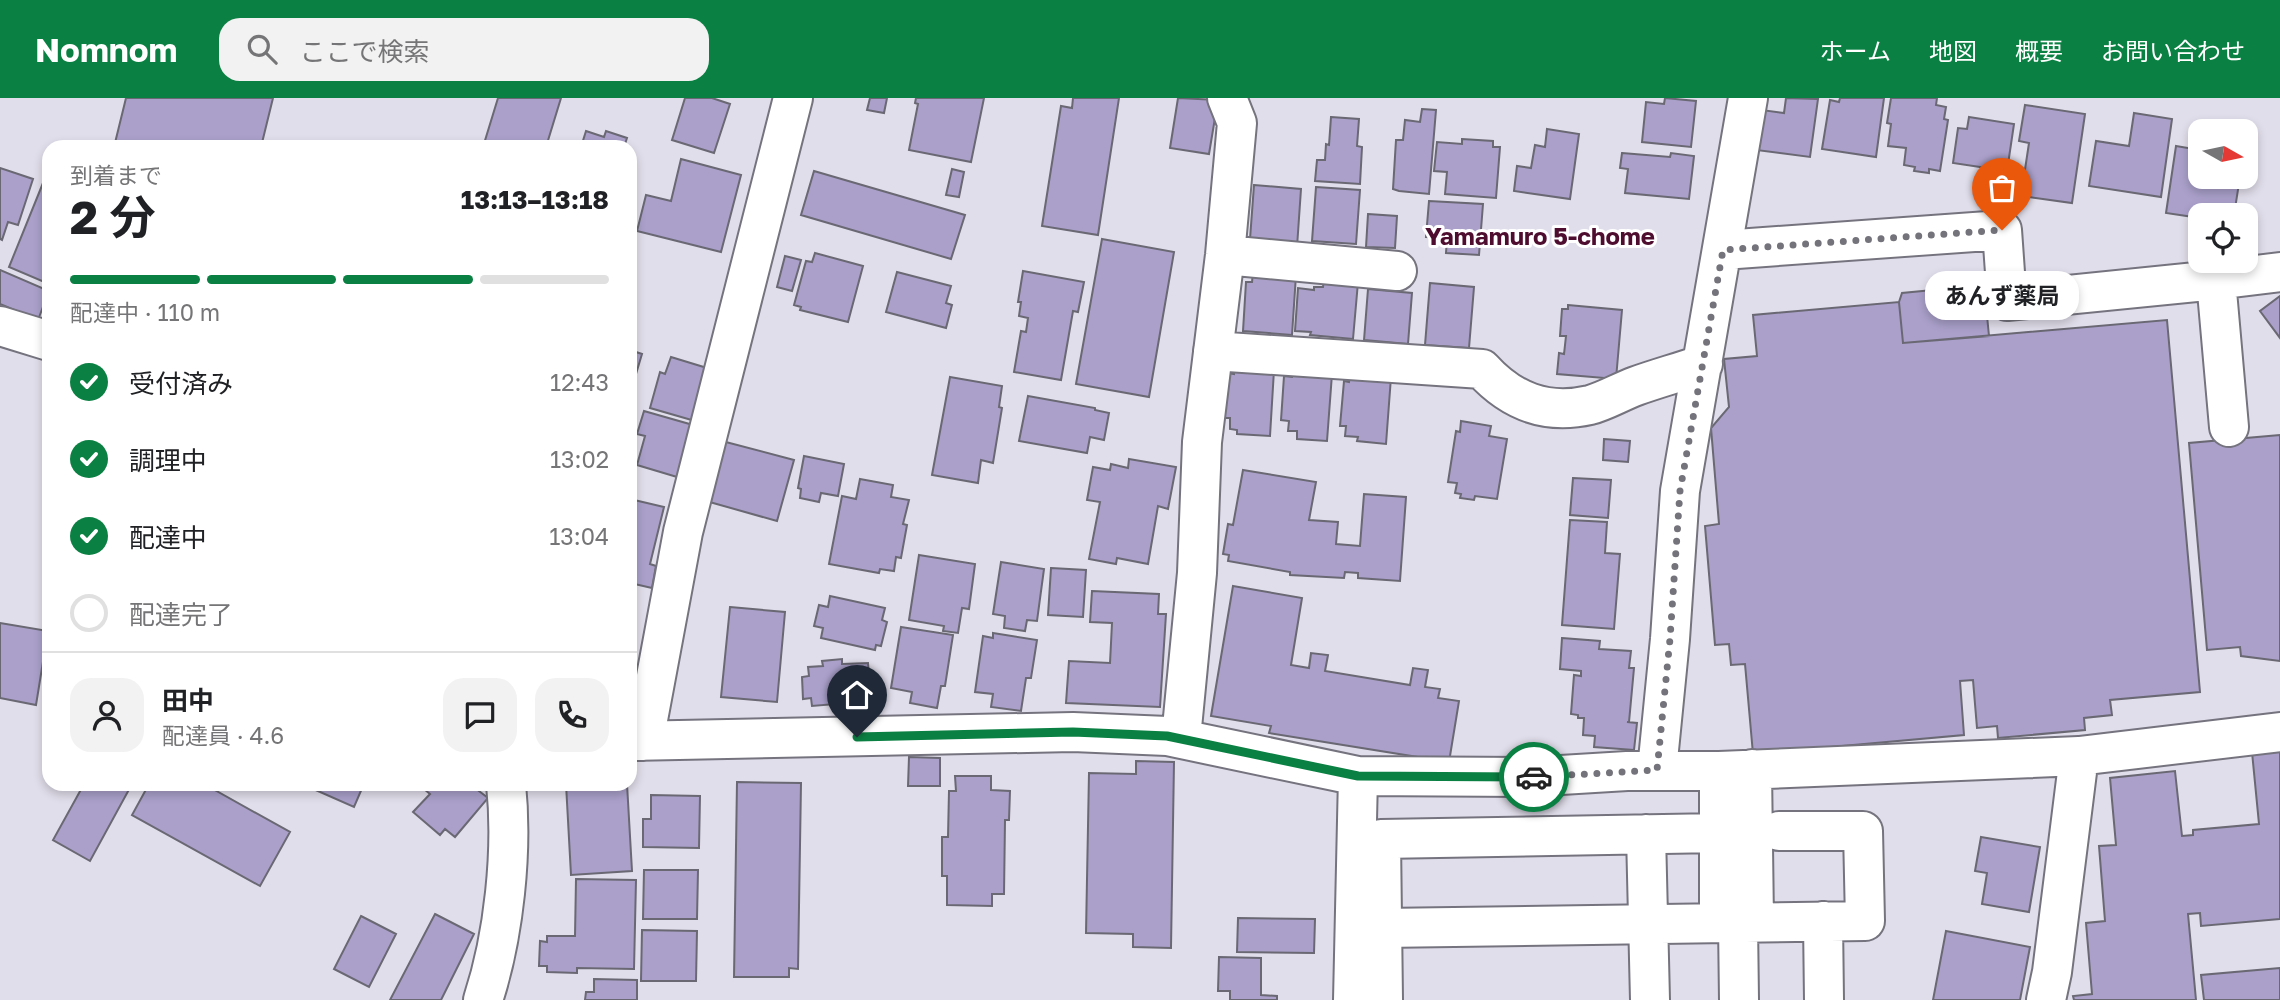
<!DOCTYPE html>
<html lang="ja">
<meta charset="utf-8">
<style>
body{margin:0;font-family:"Golos Text","Noto Sans JP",sans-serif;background:#f2f2f2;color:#202124;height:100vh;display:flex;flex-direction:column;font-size:26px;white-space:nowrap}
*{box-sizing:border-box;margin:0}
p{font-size:23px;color:#757577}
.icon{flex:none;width:38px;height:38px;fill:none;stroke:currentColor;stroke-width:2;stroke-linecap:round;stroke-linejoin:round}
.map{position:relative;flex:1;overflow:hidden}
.side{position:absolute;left:42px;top:42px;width:595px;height:651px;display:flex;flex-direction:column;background:#fff;border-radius:21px;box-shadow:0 4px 10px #0003}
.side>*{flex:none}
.needle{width:46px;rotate:99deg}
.fabs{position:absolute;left:2188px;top:21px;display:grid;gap:14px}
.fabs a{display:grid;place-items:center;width:70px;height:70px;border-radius:14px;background:#fff;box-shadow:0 4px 10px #0003;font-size:35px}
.pin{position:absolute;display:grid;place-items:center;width:60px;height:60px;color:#fff;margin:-72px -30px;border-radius:50% 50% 50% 0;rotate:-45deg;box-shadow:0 0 7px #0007}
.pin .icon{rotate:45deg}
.courier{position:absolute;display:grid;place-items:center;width:70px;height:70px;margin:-35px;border:5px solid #0b8043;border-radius:50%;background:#fff;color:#222;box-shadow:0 2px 9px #0007}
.bubble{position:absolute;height:49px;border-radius:21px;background:#fff;box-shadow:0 4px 10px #0003;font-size:23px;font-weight:700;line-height:49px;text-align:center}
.head em{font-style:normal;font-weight:700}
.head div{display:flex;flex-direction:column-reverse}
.head{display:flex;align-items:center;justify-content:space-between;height:119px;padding:0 28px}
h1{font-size:46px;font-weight:700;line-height:52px}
.bar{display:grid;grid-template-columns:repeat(4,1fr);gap:10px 7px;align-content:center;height:84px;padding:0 28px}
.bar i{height:9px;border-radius:5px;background:#e0e0e0}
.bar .current{background:#0b8043}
.bar p{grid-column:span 4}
.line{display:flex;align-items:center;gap:18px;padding:0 28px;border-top:2px solid #e0e0e0}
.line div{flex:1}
.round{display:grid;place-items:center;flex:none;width:74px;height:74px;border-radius:21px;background:#f2f2f2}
ol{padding:0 28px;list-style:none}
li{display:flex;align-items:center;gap:21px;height:77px}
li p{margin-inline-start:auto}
li .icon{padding:7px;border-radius:50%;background:#0b8043;color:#fff;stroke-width:4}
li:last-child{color:#757577}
li i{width:38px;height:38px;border:4px solid #e0e0e0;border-radius:50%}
header{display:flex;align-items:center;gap:42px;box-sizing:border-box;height:98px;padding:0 35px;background:#0b8043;color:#fff}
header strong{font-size:33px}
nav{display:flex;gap:38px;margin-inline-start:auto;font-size:24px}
.search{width:490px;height:63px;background:#f2f2f2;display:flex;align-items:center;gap:18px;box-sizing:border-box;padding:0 24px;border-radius:21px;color:#757577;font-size:26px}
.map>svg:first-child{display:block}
.building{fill:#aaa0ca;stroke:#6a6873;stroke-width:2}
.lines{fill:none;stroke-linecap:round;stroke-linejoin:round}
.minor-casing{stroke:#75737e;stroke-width:42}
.minor{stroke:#fff;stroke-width:38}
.done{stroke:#74727a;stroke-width:7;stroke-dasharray:0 12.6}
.route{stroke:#0b8043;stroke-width:9}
.labels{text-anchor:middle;stroke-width:6;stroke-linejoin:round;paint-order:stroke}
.neighbourhood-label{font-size:24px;font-weight:bold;fill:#4e0d2e;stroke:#fff}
</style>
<header>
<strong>Nomnom</strong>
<div class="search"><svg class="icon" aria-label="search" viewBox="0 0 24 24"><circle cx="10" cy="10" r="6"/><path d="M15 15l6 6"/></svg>ここで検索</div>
<nav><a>ホーム</a><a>地図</a><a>概要</a><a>お問い合わせ</a></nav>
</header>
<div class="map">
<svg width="2280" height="902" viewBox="0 0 2280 902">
<rect width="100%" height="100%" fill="#e1deeb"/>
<path class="building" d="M126,0H273L261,49H114Z
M498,0H561L546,49H483Z
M685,0H712L730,6L714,55L672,42Z
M870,0H887L884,15L867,12Z
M916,0H984L971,64L909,52L918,6L915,5Z
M1073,0H1119L1098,137L1042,128L1061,8L1072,10Z
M1178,0L1218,2L1209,56L1170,50Z
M1665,0L1696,3L1691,49L1642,44L1646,4L1664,6Z
M1786,0L1818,1L1810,59L1756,52L1762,12L1784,15Z
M1840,0H1884L1876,59L1822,51L1830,2L1839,4Z
M1891,0H1937L1936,7L1946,9L1944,21L1948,22L1940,73L1929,71V75L1914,73L1915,69L1904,67L1906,50L1888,48L1891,26L1887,25Z
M2025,7L2085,16L2072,105L2021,98L2029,45L2019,43Z
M1422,11L1436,12L1429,96L1399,93L1393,91L1396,42H1403L1405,22L1420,24Z
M2134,15L2172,21L2161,99L2089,88L2096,43L2129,48Z
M1331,19L1359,21L1357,48L1362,49L1360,86L1315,83L1317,62H1325L1326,46L1329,47Z
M1969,19L2014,26L2007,73L1953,65L1958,30L1967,31Z
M1547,31L1579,36L1570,101L1514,93L1517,68L1531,70L1535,47L1545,49Z
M586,33L604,39L606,33L627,40L624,49H581Z
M1462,41L1493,43V49H1500L1496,100L1445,96L1447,74L1434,73L1437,44L1462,46Z
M2176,48L2200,52V79H2240L2234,117H2200V120L2166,115Z
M1622,55L1670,59L1671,55L1694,58L1689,101L1625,95L1628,71L1620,70Z
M681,61L741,77L721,154L637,133L646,97L671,103Z
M0,70L33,81L18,127L8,124L2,142L0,141Z
M952,71L964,74L959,99L946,97Z
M814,73L965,117L951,161L801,117Z
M43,85L49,88V186L9,169Z
M1254,87L1301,91L1297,149L1270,147V142L1250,141Z
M1316,89L1360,92L1356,146L1312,143Z
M1429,103L1483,106L1479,157L1446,155L1447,140L1426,139Z
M1368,116L1397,118L1395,150L1366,149Z
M1102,141L1174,154L1149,299L1076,286Z
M815,155L863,168L848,224L800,212L801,209L794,207L806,163L812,164Z
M785,158L801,162L792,193L777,189Z
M0,172L49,193L38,222L0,206Z
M1023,173L1084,184L1078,214L1073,213L1061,282L1014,274L1021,233L1026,234L1028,220L1019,218L1021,204H1018Z
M897,174L951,188L946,205L952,207L946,230L886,214Z
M1253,174L1296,177L1292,237L1243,233L1246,184H1252Z
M1324,182L1358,184L1353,241L1310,237L1311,234L1295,233L1298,190L1314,192V189H1323Z
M1430,185L1474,189L1469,250L1425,247Z
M1984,187L1989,238L1903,245L1899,204L1902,195Z
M1368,191L1412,195L1408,246L1364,242Z
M2280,198V240L2260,213Z
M1899,204L1903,245L2167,222L2200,594L2110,602L2112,617L2084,620L2085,632L1998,640L1997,628L1977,630L1973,582L1960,583L1964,637L1753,656L1745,566L1731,567L1729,546L1715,547L1705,428L1719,426L1711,330L1729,309L1724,261L1757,258L1753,217Z
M1568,207L1622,212L1616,281L1557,276L1559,255L1564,256L1566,238H1560L1562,211H1568Z
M630,252L642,256L630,296Z
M671,259L707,270L695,323L650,310L660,274L665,276Z
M1234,269L1274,272L1270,338L1237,336V332L1230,331V320H1224L1228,275L1234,276Z
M1293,273L1332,276L1327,343L1297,341V333H1288L1289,323L1281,322L1284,278L1292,279Z
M1350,276L1391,279L1386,346L1357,343L1358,339L1345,338L1346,328H1340L1344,283L1349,284Z
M950,279L1002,288L999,309L1002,310L993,365L981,362L978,385L932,377Z
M1028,298L1095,310V312L1109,315L1104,342L1090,339L1087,355L1019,343Z
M644,313L693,327L677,379L637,367L645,338L637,336Z
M1461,323L1491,328L1489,338L1507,341L1497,401L1475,398L1474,402L1460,400L1461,396L1455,395L1457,385L1448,384L1456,333L1460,334Z
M2280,337V563L2241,558L2240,549L2207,552L2189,345Z
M1604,341L1630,343L1628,364L1603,362Z
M722,343L794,362L777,423L706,403Z
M804,358L844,366L838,398L821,395L819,404L800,400L801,391L798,390Z
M1129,361L1176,369L1168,411L1158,408L1148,466L1117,460L1116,466L1089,461L1100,404L1087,402L1093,369L1110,372L1111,366L1128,370Z
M1243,372L1316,384L1309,422L1338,424L1336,446L1360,448L1364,396L1406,399L1400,483L1358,480V475L1345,474L1344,480L1290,477V474L1228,463L1229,457L1223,456L1228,426L1233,427Z
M1573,380L1611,382L1608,420L1570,417Z
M860,381L893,387L891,399L909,402L903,426L907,427L901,460L896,459L894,473L880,471L879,475L829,466L842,398L856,401Z
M630,401L664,409L650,466L656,468L652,490L630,485Z
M1570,422L1607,424L1605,455L1620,456L1614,531L1562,527Z
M919,457L975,466L969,511L962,510L958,535L943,533L944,528L909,522Z
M1001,464L1044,471L1037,523L1027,522L1025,533L1004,530L1005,518L993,516Z
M1051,470L1086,472L1083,519L1048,517Z
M1233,488L1302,500L1291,567L1309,570L1311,555L1328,557L1325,573L1410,587L1413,570L1428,572L1425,589L1440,591L1438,600L1459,603L1449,664L1269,635L1271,628L1211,618Z
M1092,493L1159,496L1158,516H1166L1160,609L1066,605L1069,563L1110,565L1112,525L1090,524Z
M830,498L885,510L882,522L887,524L881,548L876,547L875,552L821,540L823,530L814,528L819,507L828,509Z
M730,509L785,514L777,604L721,599Z
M0,525L48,533L36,607L0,600Z
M901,529L953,537L945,588H941L937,610L910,605L912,594L891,590Z
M993,535L1037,542L1031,580H1026L1021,613L991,609L993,596L975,594L983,538L993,540Z
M1562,540L1600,543L1599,551L1631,553L1629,570H1634L1629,624H1627L1637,625L1634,652L1594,649L1595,638L1583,637L1584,620H1578V617L1571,616L1574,577L1581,578V573L1560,571Z
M842,561V566L868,565L871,603L812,608L811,600L803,601L802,579L809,578L808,569L823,568L822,563Z
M2280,651V821L2201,828L2200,815L2188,816L2196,902H2074L2073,898L2092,896L2086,825L2105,823L2099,748L2116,747L2110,680L2175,673L2182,738L2193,737V732L2259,726L2252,654Z
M909,659L940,660V688H908Z
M1136,663L1174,664L1171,850L1133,849V836L1086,835L1089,675L1136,676Z
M955,678H991V692L1010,693L1009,722H1005L1004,796H992V808L947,807V778H942V739H948L949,693H956Z
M737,684L801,685L798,871L789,870V879H734Z
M84,686H132L90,763L53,742Z
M149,686H204L290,734L260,788L132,717Z
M302,686H360L363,688L354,709Z
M418,686H479L475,690L488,700L455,739L445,731L440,737L413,714L430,696Z
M566,686H627L632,773L571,777Z
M651,697L700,698L699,750L643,749V721H651Z
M1981,739L2040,749L2029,814L1982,806L1987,775L1975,773Z
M644,772H698L697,821H643Z
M576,781L636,782L634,871L577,870V875L547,874V868H539L540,843L547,844V838H575Z
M435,816L474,836L441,902H390Z
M361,818L396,836L369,889L334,871Z
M1238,820L1315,821L1314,855L1237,854Z
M642,832L697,833L696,883H641Z
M1946,833L2030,849L2020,902H1933Z
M1219,859L1261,860V897L1277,898V902H1230V893H1218Z
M2280,870V902H2204L2201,877Z
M594,881L637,882V902H585L586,894H594Z"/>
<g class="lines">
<g class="minor-casing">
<path id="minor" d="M1723,152L2002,132L2007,203L2216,182
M1225,157L1397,173
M0,228L49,243
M1213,253L1482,271C1511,303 1546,317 1590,307C1605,303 1620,294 1636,288C1658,280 1681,274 1703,266
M2229,329L2216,182L2280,174
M1181,640L1197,475L1202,344L1225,157L1237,25L1227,0
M630,643L1073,634L1167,638L1358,678L1528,679L1627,673H1719L2079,658L2280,634
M644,643L683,434L793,0
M1752,671L1754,824
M1657,672L1670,541L1680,393L1748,0
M1719,673V825
M1646,736L1650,902
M1823,823L1824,902
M1738,825L1739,902
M1382,830L1865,823L1863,733H1779
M483,902C504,838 513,753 506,686
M1353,902L1358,678
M1383,902L1381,741L1719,735
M2046,902L2052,874L2079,658"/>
</g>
<use href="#minor" class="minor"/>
</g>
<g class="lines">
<path class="done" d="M1534,679L1657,672L1670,541L1680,393L1723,152L2002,132"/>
<path class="route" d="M857,639L1073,634L1167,638L1358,678L1534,679"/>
</g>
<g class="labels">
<g class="neighbourhood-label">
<text x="1540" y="147">Yamamuro 5-chome</text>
</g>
</g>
</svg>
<div class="fabs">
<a><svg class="needle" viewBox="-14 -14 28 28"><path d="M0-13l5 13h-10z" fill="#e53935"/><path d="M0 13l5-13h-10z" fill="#757577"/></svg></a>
<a><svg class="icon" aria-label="locate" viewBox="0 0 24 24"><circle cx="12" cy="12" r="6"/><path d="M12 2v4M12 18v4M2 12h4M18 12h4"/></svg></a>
</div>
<div class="pin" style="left:2002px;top:132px;background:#ea580c"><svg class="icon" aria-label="bag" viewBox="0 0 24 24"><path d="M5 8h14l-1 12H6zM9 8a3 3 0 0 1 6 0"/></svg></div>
<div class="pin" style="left:857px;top:639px;background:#1f2937"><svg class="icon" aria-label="home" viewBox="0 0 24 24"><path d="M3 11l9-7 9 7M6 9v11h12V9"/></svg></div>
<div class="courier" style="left:1534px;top:679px"><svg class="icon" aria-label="car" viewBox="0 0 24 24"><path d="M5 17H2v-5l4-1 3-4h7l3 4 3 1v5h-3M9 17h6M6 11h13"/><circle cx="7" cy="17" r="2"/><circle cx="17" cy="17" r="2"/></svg></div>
<div class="bubble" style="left:1925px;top:173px;width:154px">あんず薬局</div>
<section class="side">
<div class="head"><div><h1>2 分</h1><p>到着まで</p></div><em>13:13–13:18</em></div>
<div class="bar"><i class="current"></i><i class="current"></i><i class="current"></i><i></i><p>配達中 · 110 m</p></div>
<ol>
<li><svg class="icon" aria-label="check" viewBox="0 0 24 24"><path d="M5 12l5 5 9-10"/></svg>受付済み<p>12:43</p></li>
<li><svg class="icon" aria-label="check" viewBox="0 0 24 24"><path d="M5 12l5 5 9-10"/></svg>調理中<p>13:02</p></li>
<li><svg class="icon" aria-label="check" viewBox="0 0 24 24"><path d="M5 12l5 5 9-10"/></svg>配達中<p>13:04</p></li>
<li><i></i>配達完了</li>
</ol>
<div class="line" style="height:126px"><a class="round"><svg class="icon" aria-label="person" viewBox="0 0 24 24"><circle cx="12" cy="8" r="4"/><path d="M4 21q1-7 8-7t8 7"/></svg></a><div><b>田中</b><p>配達員 · 4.6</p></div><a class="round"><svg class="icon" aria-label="chat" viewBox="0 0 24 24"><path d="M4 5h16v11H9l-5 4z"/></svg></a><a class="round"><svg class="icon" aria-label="phone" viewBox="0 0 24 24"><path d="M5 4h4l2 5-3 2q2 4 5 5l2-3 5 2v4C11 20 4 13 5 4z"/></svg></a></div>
</section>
</div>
